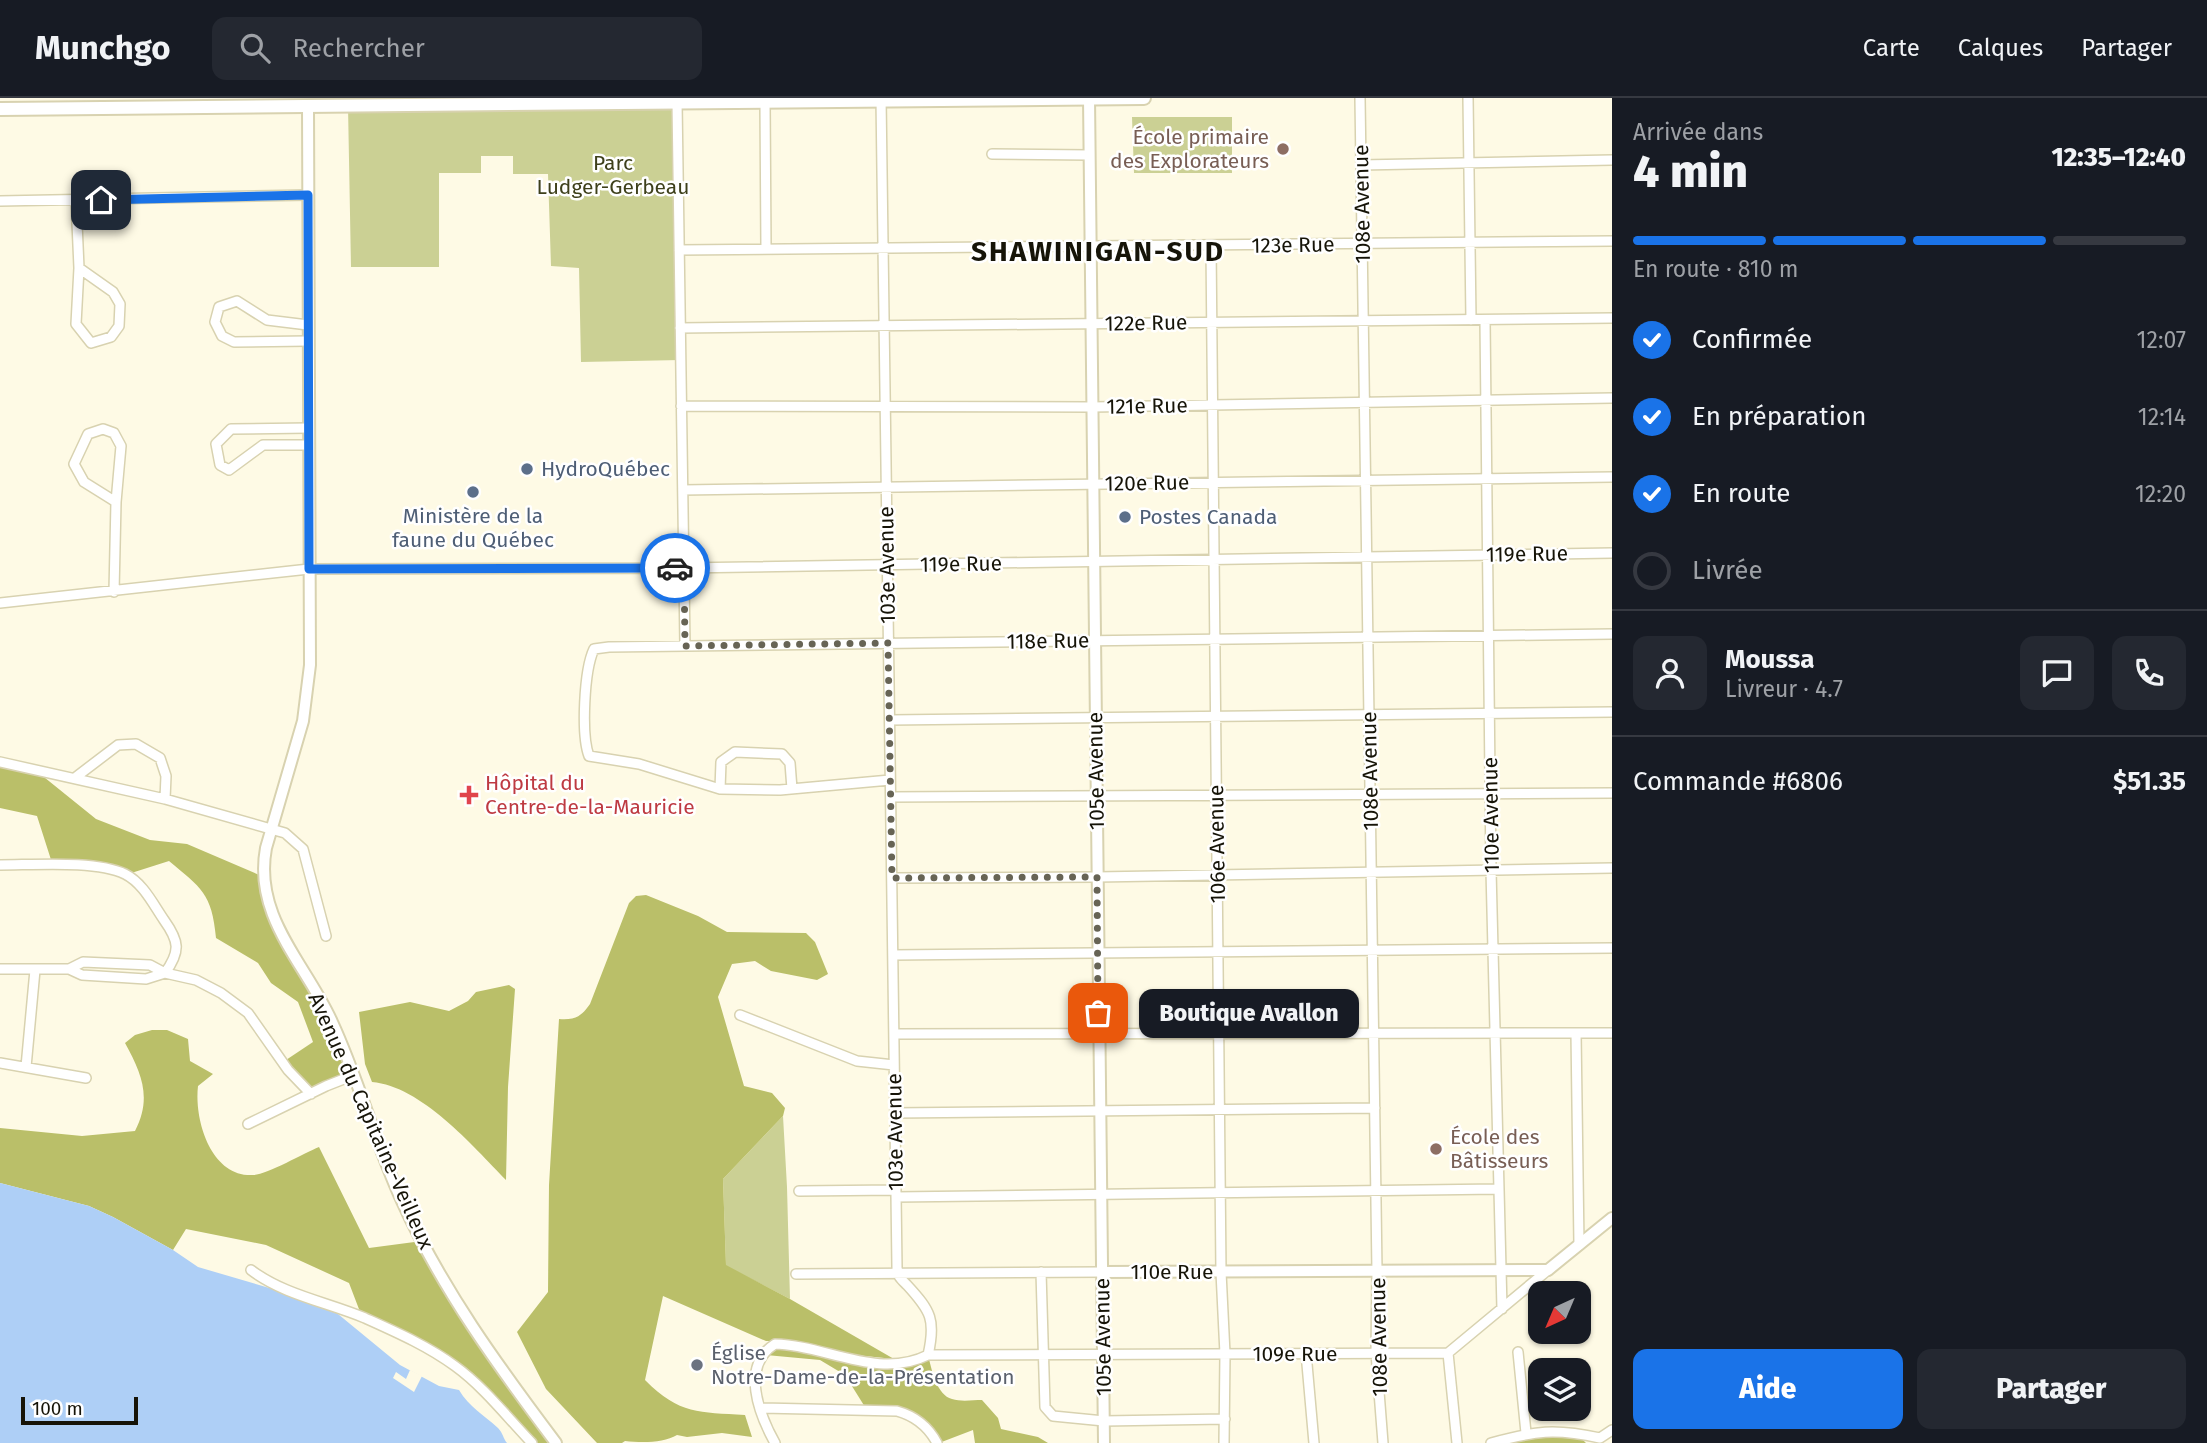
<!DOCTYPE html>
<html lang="fr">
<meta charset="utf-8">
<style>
body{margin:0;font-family:"Fira Sans",sans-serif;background:#242831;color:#f1f3f6;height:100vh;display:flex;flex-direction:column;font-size:26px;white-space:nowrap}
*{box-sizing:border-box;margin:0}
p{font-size:23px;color:#9ea1a6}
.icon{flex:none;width:38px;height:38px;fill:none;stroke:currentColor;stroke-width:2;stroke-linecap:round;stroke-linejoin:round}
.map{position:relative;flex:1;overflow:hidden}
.panel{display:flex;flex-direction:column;background:#171b24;width:595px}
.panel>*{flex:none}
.needle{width:46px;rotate:224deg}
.buttons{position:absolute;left:1528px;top:1183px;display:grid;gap:14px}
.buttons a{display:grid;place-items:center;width:63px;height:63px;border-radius:14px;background:#171b24;box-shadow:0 2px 5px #0004;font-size:35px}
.scale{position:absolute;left:21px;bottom:18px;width:117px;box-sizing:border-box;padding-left:7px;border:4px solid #161408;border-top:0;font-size:19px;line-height:24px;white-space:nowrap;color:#161408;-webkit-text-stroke:5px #fff;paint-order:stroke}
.pin{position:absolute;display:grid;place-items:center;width:60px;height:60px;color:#fff;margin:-30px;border-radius:14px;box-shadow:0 4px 10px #0006}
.courier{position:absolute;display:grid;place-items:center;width:70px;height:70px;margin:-35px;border:5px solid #1a73e8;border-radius:50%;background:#fff;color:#222;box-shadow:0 2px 9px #0007}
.bubble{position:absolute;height:49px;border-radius:14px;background:#171b24;box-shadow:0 2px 5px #0004;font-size:23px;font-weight:800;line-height:49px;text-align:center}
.head em{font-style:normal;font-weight:800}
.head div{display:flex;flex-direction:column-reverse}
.head{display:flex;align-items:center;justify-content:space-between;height:119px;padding:0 21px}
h1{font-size:46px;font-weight:800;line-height:52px}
.bar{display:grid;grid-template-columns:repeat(4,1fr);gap:10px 7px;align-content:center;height:84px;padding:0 21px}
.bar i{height:9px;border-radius:5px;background:#363941}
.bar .on{background:#1a73e8}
.bar p{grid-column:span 4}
.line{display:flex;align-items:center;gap:18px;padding:0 21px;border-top:2px solid #363941}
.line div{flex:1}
.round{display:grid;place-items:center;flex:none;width:74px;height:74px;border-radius:14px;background:#242831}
ol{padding:0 21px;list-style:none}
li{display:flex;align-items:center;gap:21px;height:77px}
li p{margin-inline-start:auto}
li .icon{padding:7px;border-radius:50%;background:#1a73e8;color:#fff;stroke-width:4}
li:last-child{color:#9ea1a6}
li i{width:38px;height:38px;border:4px solid #363941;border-radius:50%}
.action{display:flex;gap:14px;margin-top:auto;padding:14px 21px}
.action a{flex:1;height:80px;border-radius:14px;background:#1a73e8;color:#fff;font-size:28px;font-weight:800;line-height:80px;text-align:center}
.action a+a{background:#242831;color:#f1f3f6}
header{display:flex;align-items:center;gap:42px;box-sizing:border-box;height:98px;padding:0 35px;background:#171b24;border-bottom:2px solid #363941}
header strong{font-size:33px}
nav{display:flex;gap:38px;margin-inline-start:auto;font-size:24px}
.search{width:490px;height:63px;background:#242831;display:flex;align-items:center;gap:18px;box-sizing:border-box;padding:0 24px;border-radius:14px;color:#9ea1a6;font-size:26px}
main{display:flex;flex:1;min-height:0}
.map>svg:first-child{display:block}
.green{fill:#cbd094}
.forest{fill:#babf69}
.water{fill:#aecff6}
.pier{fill:#fefae5}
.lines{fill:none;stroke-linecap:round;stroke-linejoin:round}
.minor-casing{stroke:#d8d2b0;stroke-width:12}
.tertiary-casing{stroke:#d8d2b0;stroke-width:14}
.secondary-casing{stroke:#d8d2b0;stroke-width:16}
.minor{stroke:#fff;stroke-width:9}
.tertiary{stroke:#fff;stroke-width:10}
.secondary{stroke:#fff;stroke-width:12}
.done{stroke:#676455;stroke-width:7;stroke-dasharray:0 12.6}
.route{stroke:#1a73e8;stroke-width:9}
.education-dot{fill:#8d6e63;stroke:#fff;stroke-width:2.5}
.service-dot{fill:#5c6f8a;stroke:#fff;stroke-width:2.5}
.health-dot{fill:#e0444e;stroke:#fff;stroke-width:2.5}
.worship-dot{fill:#6b7280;stroke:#fff;stroke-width:2.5}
.labels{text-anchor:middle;stroke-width:5;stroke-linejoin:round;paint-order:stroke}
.education-label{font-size:21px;fill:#785e54;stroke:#fff;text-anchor:end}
.park-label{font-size:21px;fill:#3e401b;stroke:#fff}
.street-label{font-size:21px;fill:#161408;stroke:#fff}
.service-label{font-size:21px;fill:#4e5e75;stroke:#fff;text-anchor:start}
.health-label{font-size:21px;fill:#be3a42;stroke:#fff;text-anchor:start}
.worship-label{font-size:21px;fill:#5b616d;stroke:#fff;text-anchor:start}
.district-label{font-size:28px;font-weight:bold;letter-spacing:2px;fill:#161408;stroke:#fff}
</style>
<header>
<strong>Munchgo</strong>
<div class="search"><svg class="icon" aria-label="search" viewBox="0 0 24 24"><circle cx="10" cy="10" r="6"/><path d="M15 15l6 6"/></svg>Rechercher</div>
<nav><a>Carte</a><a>Calques</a><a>Partager</a></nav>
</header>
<main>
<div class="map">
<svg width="1612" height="1345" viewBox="0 0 1612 1345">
<rect width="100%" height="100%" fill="#fefae5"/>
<path class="green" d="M677,4L681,262L581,264L579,170L551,168L548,76H513V58H481V75H439V169H351L348,8Z
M1132,19H1232V75H1134Z
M783,1018L787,1089L790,1201L726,1168L723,1081Z"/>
<path class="forest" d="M0,664L34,671L96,721L150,742L187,746L264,779L287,849L354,977L311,996L283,964L313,944L298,904L271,885L258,865L216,840C212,795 201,790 169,763L125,777L97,769L53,768L37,718L0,710Z
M646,797L698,818L727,834L806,835L815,844L828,876L817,882L771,873L755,863L732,866L718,899L744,988L772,995L785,1010L783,1018L723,1081L726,1167L790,1201L894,1261L826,1254L781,1243H766L663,1198L645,1282C680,1317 699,1314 745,1317L752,1339L722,1335L687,1339L677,1337C664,1345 642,1345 625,1343L622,1345H597L546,1291L517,1234L548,1194L549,1087L559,921C575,922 581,919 590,906L629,805L636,798Z
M509,887L515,891L508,989L506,1082C473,1048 421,988 372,984L365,966L359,914L410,904L449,913L468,903L476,894Z
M152,932H167L188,941L190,963L213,976L198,988C194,1022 211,1080 254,1077C268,1076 304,1055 319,1049L369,1150L422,1143L556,1345H532L455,1269L362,1219L349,1185L266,1147L186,1131L173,1152L113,1119L89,1108L0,1085V1030L82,1038L135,1033C152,1000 142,976 125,945L135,937Z
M781,1249L887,1270L910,1268L929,1261C932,1273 937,1297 952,1301C961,1304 973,1302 982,1302L998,1320L1001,1331L1038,1339L1048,1345H975L973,1332L939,1345L918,1320L865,1309L845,1277L820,1262L766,1257Z
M1575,1334L1586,1345H1491Z"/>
<path class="water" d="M0,1085L89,1108L113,1119L173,1152L198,1169L327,1207L400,1267L439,1288L459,1292C469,1309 484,1317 498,1330C503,1335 503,1340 507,1345H0Z"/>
<path class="pier" d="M410,1272L422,1278L414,1294L393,1280L396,1274L406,1281Z"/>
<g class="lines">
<g class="minor-casing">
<path id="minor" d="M881,0L897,1169C897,1178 901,1181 907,1187C931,1213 936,1222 928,1257
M1360,0L1377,1173L1376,1255L1383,1345
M1468,0L1471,222
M677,4L685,548
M765,4L766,151
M992,56L1089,57
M1361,67L1612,62
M76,102L79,170L76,226L91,245L111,239L119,228L120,206L113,194L79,170
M0,103L308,97
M1211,148L1221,1174L1225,1256L1224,1345
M679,152L1612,143
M1485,222L1491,772L1502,1211
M308,227L267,222L237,203L219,209L215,224L222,238L234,244L308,243
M680,230L1612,220
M681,308L1092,309L1612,300
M309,330L231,331L216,346L220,367L229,372L263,347H309
M683,392L1612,379
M114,494L116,404L121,348L114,335L103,331L88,336L74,366L84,384L116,404
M0,505L309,471L684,470L1612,455
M890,622L1612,614
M0,664L165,701L285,735L303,751L326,838
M76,679L118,647L136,646L160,660L166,678L165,701
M890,682L780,692L720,691L639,666L589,658C581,637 584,572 594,551L609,549L1612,536
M720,691L721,664L735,654L782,656L790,665L792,691
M891,699L1612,695
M0,767C34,767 96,762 125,776C143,785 153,806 164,822C179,843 181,853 165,875
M892,780L1097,779L1612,770
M893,857L1612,850
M0,871H69L82,877L146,881L165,875
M69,871L83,864L150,867L165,875L196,882L221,895L248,915L288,972L311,996
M740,917L857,963L894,967
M1576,935L1579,1147
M894,936L1612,935
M0,965L86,980
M26,969L35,872
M895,1015L1375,1010
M248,1026L326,988L354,977
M799,1093L896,1092
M896,1099L1498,1091
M251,1172C284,1197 327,1204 365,1220C396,1234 428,1248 455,1268C484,1289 507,1319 532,1345
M1041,1174L1045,1309L1053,1318L1104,1323L1225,1321
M796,1176L1102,1174
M1518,1254L1526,1335
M1306,1255L1314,1345
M1448,1255L1457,1345
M760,1310L897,1313C915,1318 928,1328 937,1345
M775,1345C759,1316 740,1268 775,1246C825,1247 878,1282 928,1257L1448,1255L1548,1172
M1491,1345C1536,1333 1554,1330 1600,1340L1612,1332"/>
</g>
<g class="tertiary-casing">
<path id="tertiary" d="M1089,0L1104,1345
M308,8L310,567L303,623L266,750C253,819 306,866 332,924C359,982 375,1045 402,1103C442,1191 498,1268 556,1345
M1102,1174L1548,1172L1612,1120"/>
</g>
<g class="secondary-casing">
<path id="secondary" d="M0,11L1144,0"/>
</g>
<use href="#minor" class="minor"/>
<use href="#tertiary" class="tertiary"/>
<use href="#secondary" class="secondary"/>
</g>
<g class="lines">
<path class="done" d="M675,470H684L685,548L888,545L892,780L1097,779L1098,915"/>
<path class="route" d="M101,102L308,97L309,471L675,470"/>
</g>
<g class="education-dot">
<circle cx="1283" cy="51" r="7"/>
<circle cx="1436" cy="1051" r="7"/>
</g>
<g class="service-dot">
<circle cx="527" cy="371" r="7"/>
<circle cx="473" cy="394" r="7"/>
<circle cx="1125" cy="419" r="7"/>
</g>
<path class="health-dot" d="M465.5 686.5h7v7h7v7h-7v7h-7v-7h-7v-7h7z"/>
<circle class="worship-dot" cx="697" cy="1267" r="7"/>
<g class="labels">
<g class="education-label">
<text x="1269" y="46">École primaire<tspan x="1269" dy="24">des Explorateurs</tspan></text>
<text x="1450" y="1046" text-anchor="start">École des<tspan x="1450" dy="24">Bâtisseurs</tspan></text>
</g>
<g class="park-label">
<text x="613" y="72">Parc<tspan x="613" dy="24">Ludger-Gerbeau</tspan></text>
</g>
<g class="street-label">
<text transform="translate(1362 106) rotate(-91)" y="7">108e Avenue</text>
<text transform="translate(1293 147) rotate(-1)" y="7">123e Rue</text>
<text transform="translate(1146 225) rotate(-1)" y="7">122e Rue</text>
<text transform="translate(1147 308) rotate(-1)" y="7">121e Rue</text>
<text transform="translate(1147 385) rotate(-1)" y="7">120e Rue</text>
<text transform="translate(1527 456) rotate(-1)" y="7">119e Rue</text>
<text transform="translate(961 466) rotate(-1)" y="7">119e Rue</text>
<text transform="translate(887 467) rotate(-91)" y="7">103e Avenue</text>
<text transform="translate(1048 543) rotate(-1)" y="7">118e Rue</text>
<text transform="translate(1096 673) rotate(-91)" y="7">105e Avenue</text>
<text transform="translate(1370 673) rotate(-91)" y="7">108e Avenue</text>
<text transform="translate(1491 717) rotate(-91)" y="7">110e Avenue</text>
<text transform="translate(1217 746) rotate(-91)" y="7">106e Avenue</text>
<text transform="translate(371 1023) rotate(66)" y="7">Avenue du Capitaine-Veilleux</text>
<text transform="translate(895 1034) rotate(-91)" y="7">103e Avenue</text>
<text x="1172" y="1181">110e Rue</text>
<text transform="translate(1103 1239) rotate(-91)" y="7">105e Avenue</text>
<text transform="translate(1379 1239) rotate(-91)" y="7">108e Avenue</text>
<text x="1295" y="1263">109e Rue</text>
</g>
<g class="service-label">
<text x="541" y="378">HydroQuébec</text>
<text x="473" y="425" text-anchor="middle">Ministère de la<tspan x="473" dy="24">faune du Québec</tspan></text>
<text x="1139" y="426">Postes Canada</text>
</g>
<g class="health-label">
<text x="485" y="692">Hôpital du<tspan x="485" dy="24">Centre-de-la-Mauricie</tspan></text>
</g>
<g class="worship-label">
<text x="711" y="1262">Église<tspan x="711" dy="24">Notre-Dame-de-la-Présentation</tspan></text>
</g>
<g class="district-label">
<text x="1098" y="163">SHAWINIGAN-SUD</text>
</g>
</g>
</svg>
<div class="buttons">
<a><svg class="needle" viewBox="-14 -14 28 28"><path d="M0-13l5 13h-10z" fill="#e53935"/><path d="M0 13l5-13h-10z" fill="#9ea1a6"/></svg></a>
<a><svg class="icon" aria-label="layers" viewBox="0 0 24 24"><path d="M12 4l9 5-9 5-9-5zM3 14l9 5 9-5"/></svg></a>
</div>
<div class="scale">100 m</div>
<div class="pin" style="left:1098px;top:915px;background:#ea580c"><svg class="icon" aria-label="bag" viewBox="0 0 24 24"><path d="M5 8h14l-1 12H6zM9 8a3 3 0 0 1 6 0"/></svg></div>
<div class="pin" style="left:101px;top:102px;background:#1f2937"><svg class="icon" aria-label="home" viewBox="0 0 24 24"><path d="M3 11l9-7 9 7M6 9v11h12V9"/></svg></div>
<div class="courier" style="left:675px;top:470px"><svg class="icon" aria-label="car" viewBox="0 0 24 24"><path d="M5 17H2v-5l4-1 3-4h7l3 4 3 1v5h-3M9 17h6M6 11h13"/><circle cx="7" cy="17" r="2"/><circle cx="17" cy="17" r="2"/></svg></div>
<div class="bubble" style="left:1139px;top:891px;width:220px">Boutique Avallon</div>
</div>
<section class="panel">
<div class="head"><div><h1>4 min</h1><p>Arrivée dans</p></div><em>12:35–12:40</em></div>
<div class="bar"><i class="on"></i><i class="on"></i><i class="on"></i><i></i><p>En route · 810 m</p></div>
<ol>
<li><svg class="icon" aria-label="check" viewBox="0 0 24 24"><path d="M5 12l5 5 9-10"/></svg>Confirmée<p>12:07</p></li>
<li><svg class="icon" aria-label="check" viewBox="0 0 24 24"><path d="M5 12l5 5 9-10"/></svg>En préparation<p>12:14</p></li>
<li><svg class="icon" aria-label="check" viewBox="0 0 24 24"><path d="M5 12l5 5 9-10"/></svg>En route<p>12:20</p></li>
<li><i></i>Livrée</li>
</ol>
<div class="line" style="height:126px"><a class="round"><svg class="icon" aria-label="person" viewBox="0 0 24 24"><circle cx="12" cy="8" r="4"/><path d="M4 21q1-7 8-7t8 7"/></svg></a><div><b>Moussa</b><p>Livreur · 4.7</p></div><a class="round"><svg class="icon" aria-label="chat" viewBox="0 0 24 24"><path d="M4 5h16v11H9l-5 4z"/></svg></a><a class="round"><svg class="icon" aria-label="phone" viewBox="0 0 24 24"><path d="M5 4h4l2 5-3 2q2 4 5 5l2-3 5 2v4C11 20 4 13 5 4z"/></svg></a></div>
<div class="line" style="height:91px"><div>Commande #6806</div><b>$51.35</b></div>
<div class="action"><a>Aide</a><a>Partager</a></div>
</section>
</main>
